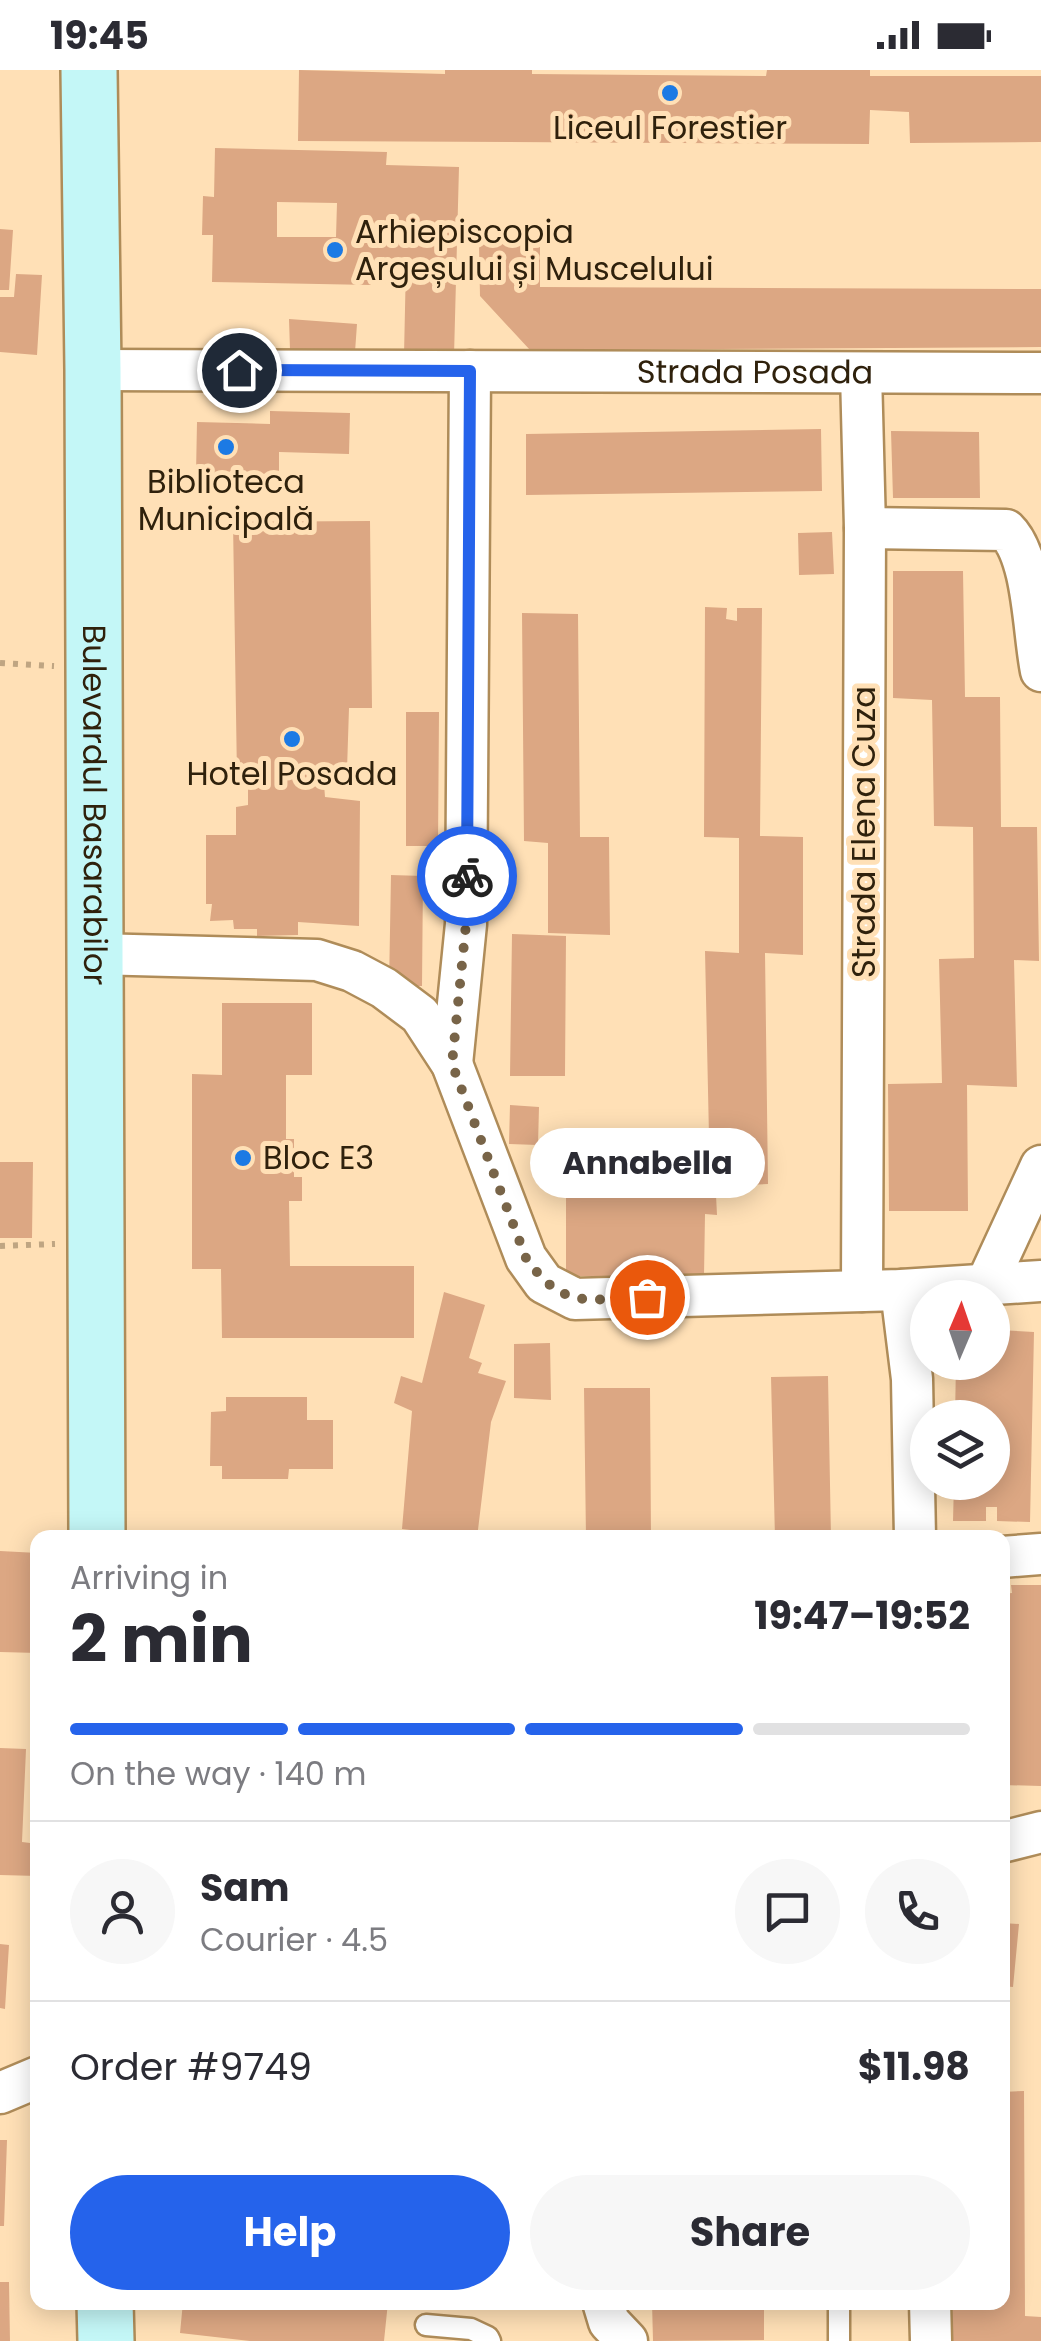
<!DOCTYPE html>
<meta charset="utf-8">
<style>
body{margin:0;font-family:Poppins,sans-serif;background:#f7f7f7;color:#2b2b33;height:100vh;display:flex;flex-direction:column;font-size:38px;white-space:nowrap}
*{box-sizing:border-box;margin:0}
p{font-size:32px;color:#7c7c81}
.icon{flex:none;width:55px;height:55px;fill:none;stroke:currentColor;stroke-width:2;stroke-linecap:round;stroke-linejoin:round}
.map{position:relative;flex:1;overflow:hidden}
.sheet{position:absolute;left:30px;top:1460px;width:980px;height:780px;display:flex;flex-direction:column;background:#fff;border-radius:20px;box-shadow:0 5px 25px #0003}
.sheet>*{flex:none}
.needle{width:65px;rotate:2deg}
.controls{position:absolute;left:910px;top:1210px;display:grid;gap:20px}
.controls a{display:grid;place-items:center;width:100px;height:100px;border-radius:50%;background:#fff;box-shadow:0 5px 25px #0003;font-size:50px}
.pin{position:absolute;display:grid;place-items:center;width:85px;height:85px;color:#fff;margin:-42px;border:5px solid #fff;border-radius:50%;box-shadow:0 2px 10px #0007}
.courier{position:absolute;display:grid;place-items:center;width:100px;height:100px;margin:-50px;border:8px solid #2563eb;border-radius:50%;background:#fff;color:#222;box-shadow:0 2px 12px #0007}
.bubble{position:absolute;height:70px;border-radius:35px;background:#fff;box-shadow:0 5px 25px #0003;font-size:32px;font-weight:700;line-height:70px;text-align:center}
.head em{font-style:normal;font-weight:700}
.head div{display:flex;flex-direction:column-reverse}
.head{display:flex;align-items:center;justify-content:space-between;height:170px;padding:0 40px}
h1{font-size:65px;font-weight:700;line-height:75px}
.bar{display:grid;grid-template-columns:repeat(4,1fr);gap:15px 10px;align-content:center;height:120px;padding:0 40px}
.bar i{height:12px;border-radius:8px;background:#e1e1e2}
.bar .current{background:#2563eb}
.bar p{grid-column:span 4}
.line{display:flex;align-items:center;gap:25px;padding:0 40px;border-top:2px solid #e1e1e2}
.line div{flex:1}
.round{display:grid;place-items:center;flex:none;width:105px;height:105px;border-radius:52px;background:#f7f7f7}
.action{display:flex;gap:20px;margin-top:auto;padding:20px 40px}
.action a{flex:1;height:115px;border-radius:60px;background:#2563eb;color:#fff;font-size:40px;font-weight:700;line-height:115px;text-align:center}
.action a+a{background:#f7f7f7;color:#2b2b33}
.status{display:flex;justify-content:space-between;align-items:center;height:70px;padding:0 50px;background:#fff;direction:ltr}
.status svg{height:28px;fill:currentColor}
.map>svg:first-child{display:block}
.building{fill:#dca783;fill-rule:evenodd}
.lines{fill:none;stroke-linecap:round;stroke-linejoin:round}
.lane-casing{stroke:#af8c59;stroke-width:25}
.street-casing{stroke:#af8c59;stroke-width:45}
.secondary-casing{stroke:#af8c59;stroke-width:60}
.path{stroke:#bfa582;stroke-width:6;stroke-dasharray:5 8;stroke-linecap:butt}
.lane{stroke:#fff;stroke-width:20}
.street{stroke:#fff;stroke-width:40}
.secondary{stroke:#c4f7f7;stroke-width:55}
.done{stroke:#786448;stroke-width:10;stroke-dasharray:0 18}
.route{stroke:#2563eb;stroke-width:12}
.poi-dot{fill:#1c7ae4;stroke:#ffe0b6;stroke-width:4}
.labels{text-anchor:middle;stroke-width:10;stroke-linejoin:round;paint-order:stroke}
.poi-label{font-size:32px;fill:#2f210c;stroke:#ffe0b6}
.street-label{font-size:32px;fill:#2f210c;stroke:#ffe0b6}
</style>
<div class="status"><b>19:45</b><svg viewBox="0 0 49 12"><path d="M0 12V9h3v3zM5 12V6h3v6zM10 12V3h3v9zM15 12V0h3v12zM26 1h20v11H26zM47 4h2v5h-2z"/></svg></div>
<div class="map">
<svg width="1041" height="2271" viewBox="0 0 1041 2271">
<rect width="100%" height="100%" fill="#ffe0b6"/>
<path class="building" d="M299,0L445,4V0H532V4L766,6L767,0H870V6H1041V72L910,73L909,42L870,40L869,74L298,71Z
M215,78L387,82L386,95L459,97L454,286L404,285L406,193L371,192V215L212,212L213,165H202L203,126L214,127ZM277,132L337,133L336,167H277Z
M0,159L13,160L9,220H0Z
M540,171V217L1041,219V277L530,280L480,226L479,173Z
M16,204L42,205L37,285L0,282V227H14Z
M289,249L357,254L355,282L290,280Z
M270,341L350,343L349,384L279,382V406L196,404L197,352L270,354Z
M821,359L822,421L526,425V364Z
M891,361L979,362L980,428H893Z
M370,451L372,638H349L347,700L323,701L325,727L360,731L359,856L298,852V865L257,866V859H234L233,850L210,851L212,834H206V765H236V737L248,735V708L237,706L233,452Z
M832,462L834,504L799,505L798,463Z
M893,501H963L965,627H1000L1001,757H1037L1039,891L1014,890L1017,1017L967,1015L968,1141H889L888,1014L942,1013L939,889L974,888L973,757L934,756L932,630L893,628Z
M705,537L727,538L726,549L737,551V538H762L760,766L803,767V885L765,883L768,1114L745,1115L742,1096L735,1098V1112L710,1113L705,881L739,883V768L704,767Z
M522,543L578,544L580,767H609L610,865L548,863V773L524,771Z
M406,642H439L438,776H406Z
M391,805L423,806L422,916H389Z
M512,864L566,866L565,1006H510Z
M222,933H312V1005H286V1069H294V1107H302V1131H289L290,1196H414V1268H222L221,1199H192V1004L222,1005Z
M510,1035L539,1037L538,1075L509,1074Z
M0,1092H33L32,1168H0Z
M566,1122L716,1125L717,1145L705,1144L704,1206H574L566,1200Z
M444,1222L485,1235L469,1288L482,1293L478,1303L506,1311L491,1352L477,1468L402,1459L412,1341L394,1333L401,1306L422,1313Z
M999,1260L1034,1262L1030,1452L997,1451V1437H986V1451H953L954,1412H992V1348H955L956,1292H992V1272H999Z
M550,1273L551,1330L514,1328V1274Z
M828,1306L831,1468H775L771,1307Z
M584,1318H650L651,1468H586Z
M226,1327H307V1350H333V1399H289L288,1409H222V1396H210L211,1342L226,1341Z
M0,1481L38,1483V1583L0,1582Z
M1011,1515H1041V1716L1002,1715V1524L1012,1523Z
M0,1678L26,1679L22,1772L38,1774V1806L0,1805Z
M1002,1853L1019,1854L1013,1917L1002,1916Z
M0,1874L9,1875L5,1939L0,1938Z
M1024,2021L1025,2246L1041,2247V2271H952V2232H1002V2022Z
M0,2070H7L4,2156H0Z
M0,2212H9L10,2271H0Z
M183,2232H388L384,2271H250L180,2263Z
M652,2232H764V2270L653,2271Z"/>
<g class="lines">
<g class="lane-casing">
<path id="lane" d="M839,2232V2271
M426,2255L471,2259L488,2267L490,2271"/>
</g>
<g class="street-casing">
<g id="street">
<path id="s1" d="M93,300L1041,303"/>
<path d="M861,303L865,458L862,1221"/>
<path d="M865,458L1006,460C1034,487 1033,562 1041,601"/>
<path d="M95,884L317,890L352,901L384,918L420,945L452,994L526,1188L544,1213L575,1229L901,1220L1041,1211"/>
<path d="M452,994L466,854L470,301"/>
<path d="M985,1217L1041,1096"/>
<path d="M901,1220L912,1309L915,1468"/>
<path d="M1002,1487L1041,1484"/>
<path d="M1002,1772L1041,1762"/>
<path d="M0,2023L38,2007"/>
<path d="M603,2232L609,2252L627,2271"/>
<path d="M930,2232L931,2271"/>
</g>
</g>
<g class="secondary-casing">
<g id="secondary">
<path id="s2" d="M89,0L93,300L97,1468"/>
<path d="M105,2232L106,2271"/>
</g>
</g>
<path class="path" d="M0,593L54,596
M0,1176L55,1174"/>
<use href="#lane" class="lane"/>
<use href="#street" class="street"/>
<use href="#secondary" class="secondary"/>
</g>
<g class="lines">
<path class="done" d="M467,806L466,854L452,994L526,1188C563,1241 589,1229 647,1227"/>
<path class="route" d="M239,300L470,301L467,806"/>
</g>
<g class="poi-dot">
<circle cx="670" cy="23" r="10"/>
<circle cx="335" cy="180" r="10"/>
<circle cx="226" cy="377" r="10"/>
<circle cx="292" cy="669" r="10"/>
<circle cx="243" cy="1088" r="10"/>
</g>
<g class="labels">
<g class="poi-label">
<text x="670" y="69">Liceul Forestier</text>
<text x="355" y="173" text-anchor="start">Arhiepiscopia<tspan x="355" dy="37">Argeșului și Muscelului</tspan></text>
<text x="226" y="423">Biblioteca<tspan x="226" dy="37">Municipală</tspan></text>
<text x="292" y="715">Hotel Posada</text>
<text x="263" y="1099" text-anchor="start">Bloc E3</text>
</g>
<g class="street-label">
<text dy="11" stroke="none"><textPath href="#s1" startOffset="662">Strada Posada</textPath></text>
<text dy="11" stroke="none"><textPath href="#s2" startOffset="735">Bulevardul Basarabilor</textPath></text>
<text transform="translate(864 762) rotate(-90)" y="11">Strada Elena Cuza</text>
</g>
</g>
</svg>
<div class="controls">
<a><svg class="needle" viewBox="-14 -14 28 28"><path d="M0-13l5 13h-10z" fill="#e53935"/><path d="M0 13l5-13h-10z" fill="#7c7c81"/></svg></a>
<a><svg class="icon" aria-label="layers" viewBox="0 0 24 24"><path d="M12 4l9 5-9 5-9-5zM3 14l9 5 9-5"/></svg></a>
</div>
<div class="pin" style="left:647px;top:1227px;background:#ea580c"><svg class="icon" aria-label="bag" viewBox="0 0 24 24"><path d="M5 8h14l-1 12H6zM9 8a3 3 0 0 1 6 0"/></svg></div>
<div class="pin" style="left:239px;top:300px;background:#1f2937"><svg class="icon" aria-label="home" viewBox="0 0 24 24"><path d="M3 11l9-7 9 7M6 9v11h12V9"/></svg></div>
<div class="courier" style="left:467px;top:806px"><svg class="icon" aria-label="bike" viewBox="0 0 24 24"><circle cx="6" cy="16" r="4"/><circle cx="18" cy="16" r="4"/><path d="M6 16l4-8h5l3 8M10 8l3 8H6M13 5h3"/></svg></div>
<div class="bubble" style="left:530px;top:1058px;width:235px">Annabella</div>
<section class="sheet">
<div class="head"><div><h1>2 min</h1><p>Arriving in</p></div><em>19:47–19:52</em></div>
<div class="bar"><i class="current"></i><i class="current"></i><i class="current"></i><i></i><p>On the way · 140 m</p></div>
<div class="line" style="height:180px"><a class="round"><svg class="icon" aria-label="person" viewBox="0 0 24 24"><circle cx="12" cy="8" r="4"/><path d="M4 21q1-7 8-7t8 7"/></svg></a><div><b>Sam</b><p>Courier · 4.5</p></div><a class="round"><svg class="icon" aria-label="chat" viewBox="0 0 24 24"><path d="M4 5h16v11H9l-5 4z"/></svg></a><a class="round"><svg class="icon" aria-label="phone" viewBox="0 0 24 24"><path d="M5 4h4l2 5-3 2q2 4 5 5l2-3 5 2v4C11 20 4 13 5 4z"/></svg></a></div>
<div class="line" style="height:130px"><div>Order #9749</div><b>$11.98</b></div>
<div class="action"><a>Help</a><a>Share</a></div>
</section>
</div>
